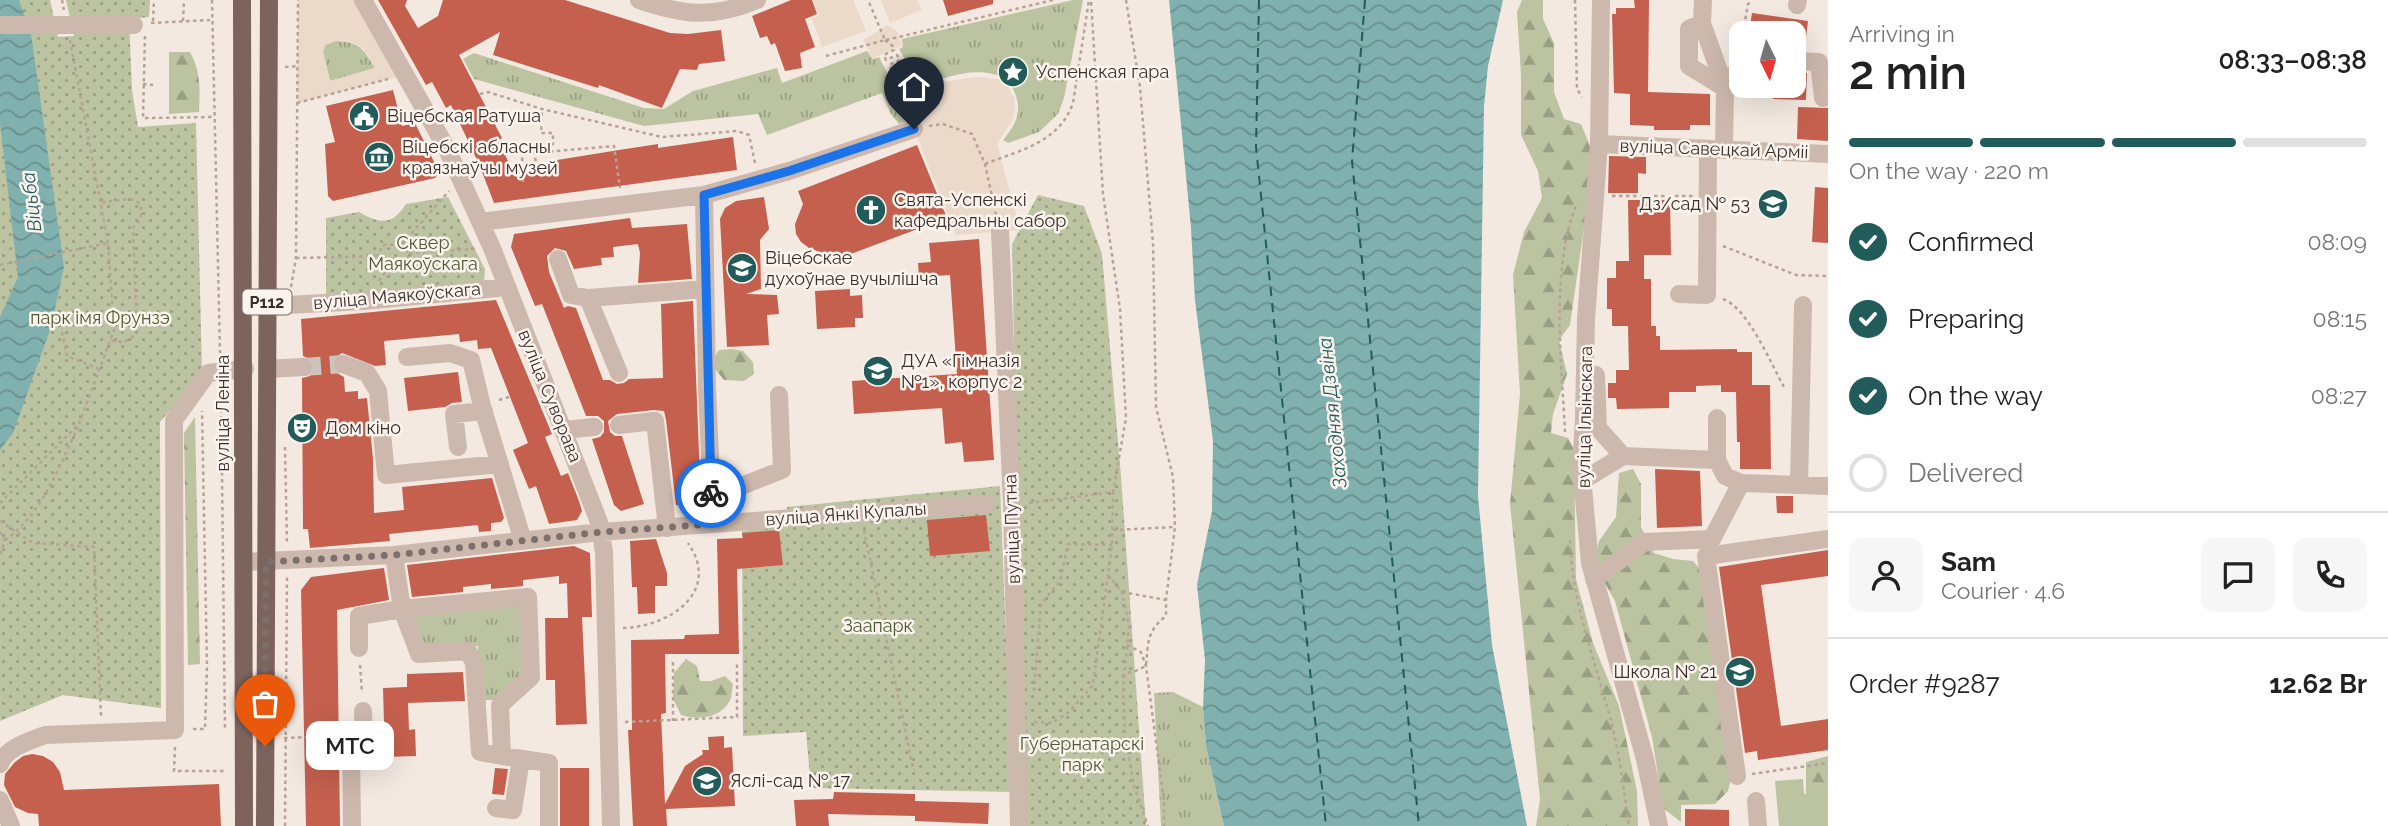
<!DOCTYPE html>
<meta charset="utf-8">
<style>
body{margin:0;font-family:Raleway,sans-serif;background:#f6f6f6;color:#222;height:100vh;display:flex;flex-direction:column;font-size:26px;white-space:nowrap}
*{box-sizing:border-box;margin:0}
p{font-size:23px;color:#767676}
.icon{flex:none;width:38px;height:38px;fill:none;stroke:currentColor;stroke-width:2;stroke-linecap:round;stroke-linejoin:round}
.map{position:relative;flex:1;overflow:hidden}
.panel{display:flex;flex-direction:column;background:#fff;width:560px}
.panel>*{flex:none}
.needle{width:46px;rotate:175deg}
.buttons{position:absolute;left:1729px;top:21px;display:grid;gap:14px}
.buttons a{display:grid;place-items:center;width:77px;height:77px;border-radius:14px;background:#fff;box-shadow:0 7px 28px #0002;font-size:35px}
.pin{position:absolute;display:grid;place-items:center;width:60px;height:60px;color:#fff;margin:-72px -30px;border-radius:50% 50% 50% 0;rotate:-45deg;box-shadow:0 0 7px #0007}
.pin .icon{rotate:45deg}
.courier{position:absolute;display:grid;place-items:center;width:70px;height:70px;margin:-35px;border:5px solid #1a73e8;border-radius:50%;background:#fff;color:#222;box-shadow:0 2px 9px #0007}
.bubble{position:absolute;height:49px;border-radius:14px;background:#fff;box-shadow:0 7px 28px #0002;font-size:23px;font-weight:600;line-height:49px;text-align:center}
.overview em{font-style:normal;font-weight:600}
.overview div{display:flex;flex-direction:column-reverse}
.overview{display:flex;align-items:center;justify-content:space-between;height:119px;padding:0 21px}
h1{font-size:46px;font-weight:600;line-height:52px}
.bar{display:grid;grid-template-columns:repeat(4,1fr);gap:10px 7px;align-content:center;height:84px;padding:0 21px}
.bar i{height:9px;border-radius:5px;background:#e0e0e0}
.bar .selected{background:#215c5b}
.bar p{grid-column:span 4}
.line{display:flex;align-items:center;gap:18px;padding:0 21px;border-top:2px solid #e0e0e0}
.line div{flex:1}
.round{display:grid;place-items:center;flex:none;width:74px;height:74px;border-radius:14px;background:#f6f6f6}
ol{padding:0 21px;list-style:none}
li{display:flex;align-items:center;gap:21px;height:77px}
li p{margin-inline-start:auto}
li .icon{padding:7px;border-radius:50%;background:#215c5b;color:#fff;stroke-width:4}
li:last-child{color:#767676}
li i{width:38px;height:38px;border:4px solid #e0e0e0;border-radius:50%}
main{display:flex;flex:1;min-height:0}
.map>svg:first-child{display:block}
.grass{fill:url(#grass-tufts)}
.forest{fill:url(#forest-firs)}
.park{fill:url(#park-dots)}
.pitch{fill:#bbc3a1}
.plaza{fill:#ebd9c9;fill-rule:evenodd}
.water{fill:url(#water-waves)}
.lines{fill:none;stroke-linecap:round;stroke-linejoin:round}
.ferry{stroke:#215c5b;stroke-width:2;stroke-dasharray:9 7;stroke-linecap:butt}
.building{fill:#c5604e}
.minor-tunnel{stroke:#cec4bd;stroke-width:18;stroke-dasharray:18 9;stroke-linecap:butt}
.path{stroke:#b8a297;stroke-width:2.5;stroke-dasharray:3.5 3.5;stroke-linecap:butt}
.minor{stroke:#ccb8ad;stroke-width:18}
.major{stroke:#7c645d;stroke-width:18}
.minor-bridge{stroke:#ccb8ad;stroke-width:18}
.done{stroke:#7b706b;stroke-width:7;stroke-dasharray:0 12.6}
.route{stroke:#1a73e8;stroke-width:9}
.labels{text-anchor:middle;stroke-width:5;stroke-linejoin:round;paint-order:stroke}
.shield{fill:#fbf4ee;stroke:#746a66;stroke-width:2}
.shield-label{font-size:16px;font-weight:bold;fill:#3a2f2b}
.poi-label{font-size:18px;fill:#3a2f2b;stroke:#fbf4ee;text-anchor:start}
.street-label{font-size:18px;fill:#3a2f2b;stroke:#fbf4ee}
.park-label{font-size:18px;fill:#4d592f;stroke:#fbf4ee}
.water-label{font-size:19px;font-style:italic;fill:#215c5b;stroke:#fbf4ee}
</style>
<main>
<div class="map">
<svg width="1828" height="826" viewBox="0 0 1828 826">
<defs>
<pattern id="grass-tufts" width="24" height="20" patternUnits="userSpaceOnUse" patternTransform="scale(1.75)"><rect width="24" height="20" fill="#bbc3a1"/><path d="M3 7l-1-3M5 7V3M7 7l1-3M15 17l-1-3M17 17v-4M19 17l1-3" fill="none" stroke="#999f83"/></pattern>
<pattern id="forest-firs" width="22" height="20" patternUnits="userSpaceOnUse" patternTransform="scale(1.75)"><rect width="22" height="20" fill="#bbc3a1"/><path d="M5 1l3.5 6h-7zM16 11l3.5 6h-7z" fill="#999f83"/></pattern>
<pattern id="park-dots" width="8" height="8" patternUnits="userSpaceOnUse" patternTransform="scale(1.75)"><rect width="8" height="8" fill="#bbc3a1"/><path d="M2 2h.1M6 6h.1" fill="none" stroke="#999f83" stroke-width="1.8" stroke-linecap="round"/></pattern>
<pattern id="water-waves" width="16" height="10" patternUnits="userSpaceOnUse" patternTransform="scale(1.75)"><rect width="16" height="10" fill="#80b1ae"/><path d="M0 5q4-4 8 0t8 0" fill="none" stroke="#6a908e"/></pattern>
</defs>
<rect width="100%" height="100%" fill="#f3e9e1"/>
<path class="grass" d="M1073,0H1083L1064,98L1058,114L1039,132L1008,143L1003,140C1014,126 1022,115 1016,96C1005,57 946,75 921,87L899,49L903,47L902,39Z
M336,41C361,42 363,49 375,68L330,81L323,52L325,45Z
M867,51L873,59L879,57L900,98L899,101L907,121L899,124L891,114L882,93L767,135L758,114L644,126L474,79L463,59L474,53L644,108L664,109L693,91L777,68L782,83Z
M517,602L526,612L528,676L498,700H479L478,646L422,648L413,613Z
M1173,692L1203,707L1206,746L1224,826H1161L1154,693Z"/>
<path class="forest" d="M1522,0H1543V19L1554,43V92L1564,119L1581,124L1591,148L1589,193L1570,325L1559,340L1567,374L1553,414L1551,433L1568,438L1574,449L1576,579L1593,643L1619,706L1637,791L1638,826H1536L1540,799L1510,504L1520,394L1513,275L1524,232L1542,198L1538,171L1521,135V75L1517,12Z
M169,52H190C201,72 200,89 199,112L169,114Z
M732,349L743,351L753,362L754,374L744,381L724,380L715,369V356L719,350Z
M195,417L200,664L188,665L184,433Z
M1633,469L1641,484V527L1654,553L1673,559L1693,561L1706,576L1733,770L1728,791L1715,804L1681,805V822L1663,808L1652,737L1615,601L1594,564L1599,541L1616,517L1619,473Z
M686,659L697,666L700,681H711L725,676L733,684C732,689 732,698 729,702C719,719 697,720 681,715L673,699L674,673Z
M1828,756V811L1806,801V762Z"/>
<path class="park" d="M0,0H50L58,37L74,36L66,0H150L149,17L129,19L132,90L138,127L196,123L202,372L160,422L161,708L63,695L0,721Z
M1038,195L1084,206L1102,254L1121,477L1146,826H1024L1012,244Z
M448,197L485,269L483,294L326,306V218L359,212C380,224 392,226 406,204Z
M1000,486L1012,792L811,788L806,732L743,736L742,531L789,526L787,507Z"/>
<path class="pitch" d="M1803,779L1804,794L1828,792V826H1779L1775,781Z"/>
<path class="plaza" d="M298,0H363L405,75L297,103ZM336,41L352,42L363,48L375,68L330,81L323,52L325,45Z
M813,0H853L866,31L822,47L812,19L819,16Z
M881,0H917L922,10L890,23Z
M888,25L897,31L902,46L873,58L863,40Z
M968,78L983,77L1001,80L1008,87L1014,98L1015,107L1012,121L997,144L1020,230L956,235L914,129L900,99L943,82Z"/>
<path class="water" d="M0,0H19L31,34L64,267L51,327L13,433L0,450V317L18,277L0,123Z
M1169,0H1503L1488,66L1484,106L1478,496L1492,645L1527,826H1224L1206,746L1203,707L1205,660L1197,585L1212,511L1213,441L1195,300L1191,228Z"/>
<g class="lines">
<path class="ferry" d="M1259,0L1256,147L1326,826
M1365,0L1352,161L1419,826"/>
</g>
<path class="building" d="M378,0H407L405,6L418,28L438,16L443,0H565L670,33L688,34L721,30L725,61L699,64L697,70L680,69L662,108L599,85L598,88L493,55L500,32L459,55L502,138L499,140L512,171L558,166L557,160L619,150L658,144V148L733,137L737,170L494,203L479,164L451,105L446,108L432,82L426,85Z
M791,0H812L817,14L805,19L815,47L800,53L802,68L785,71L775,43L771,45L767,36L760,38L752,16Z
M943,0H993V4L948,16Z
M1634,0H1649L1648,92L1710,94V125H1690V130H1654V126L1630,125V94L1614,93L1612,14H1616V8H1635Z
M1752,13L1808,21L1805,47L1794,46V33H1749Z
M1794,72L1807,73L1806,100L1773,99V86H1794Z
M393,90L402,126L415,123L439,172L435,178L333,201L328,196L325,144L335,142L326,106Z
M1798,107L1828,108V141L1797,139Z
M917,145L947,218L824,264L820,252L809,248L801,242L796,234L795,224L803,204L798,191Z
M1609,156L1646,157V174L1638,173V193H1608Z
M1815,187L1828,188V243L1812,242Z
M764,197L769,229L760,240L761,289L746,294L777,295L779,314L767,315L769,345L727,347L720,219L725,208L736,201Z
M1628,200H1670L1671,255H1644V279H1651V326H1656V336H1660V350L1737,349V352H1752V385H1770L1771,469H1740V442H1737L1736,392H1721V385L1696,386V392H1669V408L1617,409L1616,398H1608V383H1616V370H1629L1628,326H1612V309H1607V278H1616V261H1629Z
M630,218L632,228L687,224L692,279L638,283L640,253L638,244L613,247L614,257L601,258L602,265L574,269L566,251L555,248L547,256L549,272L564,308L568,306L576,308L603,380H610L617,384L624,383L629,379L663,378L661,304L693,301L701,504L676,505L666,420L664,411L654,410L617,414L608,421L610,432L615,436H622L644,504L621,511L614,505L592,439L600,437L604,432V421L598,416H586L542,304L535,306L511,247L514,234Z
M979,239L994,460L964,462L962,442L945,444L942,408L854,414L852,381L957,374L950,275L919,277L918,263L931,262L929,243Z
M850,289V296L862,295L863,318H855V327L817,329L815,291Z
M496,300L552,434L545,437L561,476L568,473L579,501L582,511L577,520L549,524L536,486L529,489L513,450L528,443L491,348L478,349L477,340L460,342L459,334L384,341L386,365L375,366L342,353L333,359L332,367L335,372L344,377L345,392L358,391V399L367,398L373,459L374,513L404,510L402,487L492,478L504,518L501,522L491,523V531L479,532L478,525L389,534L390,541L310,548L308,529H303L302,378L310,376L314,367L312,360L303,356L301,319Z
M458,372L462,402L452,403L445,407L408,411L404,378Z
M1655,469L1700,471L1702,526L1657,528Z
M1776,496H1793V513H1777Z
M986,515L990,551L930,556L927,520Z
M779,530L783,565L737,569L739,654H665L666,713L661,714L665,804L685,766L703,754L702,750H709L708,737L724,736V748L732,747L735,806L666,809L667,826H633L628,730H632L631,640L684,639L685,635L719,634L717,539L743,538L742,533Z
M656,539L667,573V586H655V613L638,614L637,587H632L630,541Z
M574,546L590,553L592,617H582L587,724L556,725L555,680H546L545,618H568L567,583L559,584V576L523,580V586L491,589V584L463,587V592L412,597L407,565Z
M1828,550V576L1761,585L1781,726L1828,719V750L1758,760L1757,751L1745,753L1719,567Z
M384,568L389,600L337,610L340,826H306L301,590L311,577Z
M463,672L465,701L408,703L409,730L415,729L416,756L385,757L383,688L407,687V674Z
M32,754L43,756L53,762L60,772L64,790L219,784L221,826H39L38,814L28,813L15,807L4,785L5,774L15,762L23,756Z
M495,768L508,769L504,795L492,794Z
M560,768H589V826H560Z
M834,792L915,794V801L989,803L988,824L915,821V816L828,814L829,826H796L794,800L833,799Z
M1685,809L1729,810V826H1685Z"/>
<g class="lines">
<path class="minor-tunnel" d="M303,367L343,364"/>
<path class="path" d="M62,0L64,10
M212,0L220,353
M1126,0L1140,87L1153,243L1156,407L1173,477L1175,527L1166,600
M1575,0L1577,89L1582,97
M153,21L154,0
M183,21L184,0
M151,23L210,20
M1743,33L1748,4L1752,0
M145,36L143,118L215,117
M70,40L108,243
M885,40L894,47V50L884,55L886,60L897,55L900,60L889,65L892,70L903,65L906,70L895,75L898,81L908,75L911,81L901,86L903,91L914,85L917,91L906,97L920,114
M886,40L1053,0
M1740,51L1741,42
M826,56L885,40L868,0
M285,67L299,66
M143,84L153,85
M480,94L488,92L542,109L662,137L737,131L749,135L755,163
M297,103L388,79
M929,126L943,124L972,134L985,164L996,215
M985,164C1020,150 1059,143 1073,103L1089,0
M537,168L534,152L553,144V133H541L542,110
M523,182L522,154L614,146L620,188
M1612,196H1693
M102,202L131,199L139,203C144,214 140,220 133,228L137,333C127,342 123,344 110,340
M402,244L409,253L405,270L386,271L378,256L383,245Z
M402,244L449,191
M1723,246L1796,275L1828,276
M409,253L475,249
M296,258L378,256
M0,265L108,243L114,330L79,424L0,503
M379,281L386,271
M291,287L296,258L298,0
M1723,299C1748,308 1771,364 1784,387
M62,332L67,356L99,369
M221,388L225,731
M499,400L509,397
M1565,432C1562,366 1550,268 1576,206
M285,447L287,545
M1029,503L1113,492L1126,418L1120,309L1103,194L1091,0
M0,521L33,543L94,547L101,716
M864,530L913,768
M1113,530L1175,527
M0,532L5,540L0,555
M5,540C42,514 59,467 78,427
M1570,540C1572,603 1596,664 1612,725C1620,757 1624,792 1629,826
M1108,575L1122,592L1129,625L1123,689L1125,735L1134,786L1148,826
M1122,592L1166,600V616C1147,631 1148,642 1146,666L1133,672L1125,673
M623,628C669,627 722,592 688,543
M1127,645L1141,652L1146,666L1164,802V826
M673,662V721
M360,665L362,693
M1034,691L1041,604L1060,581L1068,544L1112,545
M625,722L737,717V664
M1034,722L1052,723L1069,712L1093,685L1112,545L1113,492
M193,729H205L207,667L202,411
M284,738L340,736
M175,747L174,771H227
M1752,774L1828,763
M285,826L287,577"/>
<path class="minor" d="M363,0L447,149L492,248L599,522L604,552L611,826
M639,0C682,15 713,19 757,0
M1601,0L1599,144L1586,319L1584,419L1581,466L1590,563L1645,759L1659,826
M1703,0L1702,23L1725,88L1724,150
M1797,5L1798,0
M1702,23L1689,29V66L1725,88
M1794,61L1819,62L1823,98
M1725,88L1736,72L1741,69
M1599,144L1828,154
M704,195L707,388L713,524
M480,222L704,195L789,171L914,129
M1000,231L1012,505L1019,826
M558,259L571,295L588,298L705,289
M1679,294L1707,295L1708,149
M588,298L619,373
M287,305L364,301L507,287
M407,357L450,353L471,360L482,406L523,541
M343,364L367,373L378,391L386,475L500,464
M267,369L303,367
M1596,375L1598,428L1623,456L1717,460
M1717,418V460L1725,476L1741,483L1828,486
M619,425L655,421L667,528
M564,430L594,427
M458,447L454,414L484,411
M1582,481L1623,456
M1799,485L1803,305
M711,498L782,470L779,395
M394,555L402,609L528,597L531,677L500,705L502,756L549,763V826
M245,562L394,555L601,532L987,504
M1594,579L1645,542L1712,539L1741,483
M359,648V616L402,609L419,654L468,651L474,663L480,752L502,756
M0,764C6,748 29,741 45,735L175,730L174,420L208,373L245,369
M1737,776L1706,556L1828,539
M0,800L11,826
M1756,801L1758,826
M496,808L513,810L521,759
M352,826L351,748L364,735L363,711"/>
<path class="major" d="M242,0L244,826
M265,826L269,0"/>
<path class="minor-bridge" d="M0,25H134"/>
</g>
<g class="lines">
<path class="done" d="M265,746L266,562L394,555L601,532L713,524L711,493"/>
<path class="route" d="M711,493L704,195L789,171L914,129"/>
</g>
<defs>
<g id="sight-disc" transform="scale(1.575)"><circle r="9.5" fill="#215c5b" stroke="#fbf4ee"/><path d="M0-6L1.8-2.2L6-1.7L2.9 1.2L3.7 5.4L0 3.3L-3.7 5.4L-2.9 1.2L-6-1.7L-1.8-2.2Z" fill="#fff"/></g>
<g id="civic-disc" transform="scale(1.575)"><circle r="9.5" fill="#215c5b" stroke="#fbf4ee"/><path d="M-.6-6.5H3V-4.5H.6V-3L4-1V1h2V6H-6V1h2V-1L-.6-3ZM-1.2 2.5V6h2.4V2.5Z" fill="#fff"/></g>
<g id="museum-disc" transform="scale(1.575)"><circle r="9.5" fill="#215c5b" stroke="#fbf4ee"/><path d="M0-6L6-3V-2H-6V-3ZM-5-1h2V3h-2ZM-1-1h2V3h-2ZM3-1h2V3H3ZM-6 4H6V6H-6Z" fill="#fff"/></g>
<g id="school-disc" transform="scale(1.575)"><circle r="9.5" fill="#215c5b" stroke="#fbf4ee"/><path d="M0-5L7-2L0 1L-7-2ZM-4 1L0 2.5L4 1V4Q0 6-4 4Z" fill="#fff"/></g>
<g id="church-disc" transform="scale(1.575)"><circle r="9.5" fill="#215c5b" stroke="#fbf4ee"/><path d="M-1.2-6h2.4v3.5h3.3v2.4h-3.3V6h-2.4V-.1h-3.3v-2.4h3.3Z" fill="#fff"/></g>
<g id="university-disc" transform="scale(1.575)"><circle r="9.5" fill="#215c5b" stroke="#fbf4ee"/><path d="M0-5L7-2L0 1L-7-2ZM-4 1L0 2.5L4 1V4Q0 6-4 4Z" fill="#fff"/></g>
<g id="theatre-disc" transform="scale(1.575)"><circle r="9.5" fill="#215c5b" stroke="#fbf4ee"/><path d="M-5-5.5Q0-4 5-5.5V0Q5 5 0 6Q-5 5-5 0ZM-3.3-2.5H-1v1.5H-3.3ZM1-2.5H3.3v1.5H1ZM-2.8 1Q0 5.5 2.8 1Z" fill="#fff"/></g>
</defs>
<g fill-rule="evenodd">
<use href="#sight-disc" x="1013" y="72"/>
<use href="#civic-disc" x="364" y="116"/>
<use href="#museum-disc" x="379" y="157"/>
<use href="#school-disc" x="1773" y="204"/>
<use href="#church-disc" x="871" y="210"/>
<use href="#university-disc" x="742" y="268"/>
<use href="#school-disc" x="878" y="371"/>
<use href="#theatre-disc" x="302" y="428"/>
<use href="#school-disc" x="1740" y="672"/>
<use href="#school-disc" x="707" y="781"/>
</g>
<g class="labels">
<rect class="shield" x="242.5" y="289.5" width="49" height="25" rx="5"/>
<g class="shield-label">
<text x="267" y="308">Р112</text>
</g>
<g class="poi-label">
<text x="1036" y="78">Успенская гара</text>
<text x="387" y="122">Віцебская Ратуша</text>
<text x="402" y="153">Віцебскі абласны<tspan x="402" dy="21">краязнаўчы музей</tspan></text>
<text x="894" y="206">Свята-Успенскі<tspan x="894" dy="21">кафедральны сабор</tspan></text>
<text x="1750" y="210" text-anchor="end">Дз/сад № 53</text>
<text x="765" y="264">Віцебскае<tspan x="765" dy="21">духоўнае вучылішча</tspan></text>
<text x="901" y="367">ДУА «Гімназія<tspan x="901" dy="21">№1», корпус 2</tspan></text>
<text x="325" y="434">Дом кіно</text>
<text x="1717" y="678" text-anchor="end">Школа № 21</text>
<text x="730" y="787">Яслі-сад № 17</text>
</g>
<g class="street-label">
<text transform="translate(1714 149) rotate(2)" y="6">вуліца Савецкай Арміі</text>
<text transform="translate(397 296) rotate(-5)" y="6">вуліца Маякоўскага</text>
<text transform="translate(550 396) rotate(68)" y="6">вуліца Суворава</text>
<text transform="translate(223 413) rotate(-90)" y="6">вуліца Леніна</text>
<text transform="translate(1585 417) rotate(-89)" y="6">вуліца Ільінскага</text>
<text transform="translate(846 514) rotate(-4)" y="6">вуліца Янкі Купалы</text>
<text transform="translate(1012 529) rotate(-92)" y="6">вуліца Путна</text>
</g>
<g class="park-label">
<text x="423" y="249">Сквер<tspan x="423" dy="21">Маякоўскага</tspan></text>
<text x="100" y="324">парк імя Фрунзэ</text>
<text x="878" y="632">Заапарк</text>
<text x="1082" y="750">Губернатарскі<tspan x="1082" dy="21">парк</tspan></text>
</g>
<g class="water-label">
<text transform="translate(31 202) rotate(-97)" y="7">Віцьба</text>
<text transform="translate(1332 413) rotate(-96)" y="7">Заходняя Дзвіна</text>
</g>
</g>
</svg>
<div class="buttons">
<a><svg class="needle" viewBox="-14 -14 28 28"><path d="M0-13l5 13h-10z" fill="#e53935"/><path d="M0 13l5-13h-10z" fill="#767676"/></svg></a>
</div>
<div class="pin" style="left:265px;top:746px;background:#ea580c"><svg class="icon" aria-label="bag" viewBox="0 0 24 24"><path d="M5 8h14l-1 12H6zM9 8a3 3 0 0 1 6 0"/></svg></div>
<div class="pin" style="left:914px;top:129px;background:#1f2937"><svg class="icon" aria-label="home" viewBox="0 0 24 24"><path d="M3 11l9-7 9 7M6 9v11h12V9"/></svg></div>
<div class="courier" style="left:711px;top:493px"><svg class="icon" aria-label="bike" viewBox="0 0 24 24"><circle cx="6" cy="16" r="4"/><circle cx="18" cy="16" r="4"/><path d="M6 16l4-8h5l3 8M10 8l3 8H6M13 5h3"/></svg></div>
<div class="bubble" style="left:306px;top:721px;width:88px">МТС</div>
</div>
<section class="panel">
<div class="overview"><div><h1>2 min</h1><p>Arriving in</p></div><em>08:33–08:38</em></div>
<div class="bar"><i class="selected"></i><i class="selected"></i><i class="selected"></i><i></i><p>On the way · 220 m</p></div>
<ol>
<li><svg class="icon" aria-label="check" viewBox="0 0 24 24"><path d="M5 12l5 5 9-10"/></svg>Confirmed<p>08:09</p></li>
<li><svg class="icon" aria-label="check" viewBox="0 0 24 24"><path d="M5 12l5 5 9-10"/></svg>Preparing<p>08:15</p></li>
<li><svg class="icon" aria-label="check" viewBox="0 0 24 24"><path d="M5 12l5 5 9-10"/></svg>On the way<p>08:27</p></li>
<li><i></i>Delivered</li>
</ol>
<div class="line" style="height:126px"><a class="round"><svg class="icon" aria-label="person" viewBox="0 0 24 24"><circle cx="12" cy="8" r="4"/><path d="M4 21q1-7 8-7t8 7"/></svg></a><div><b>Sam</b><p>Courier · 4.6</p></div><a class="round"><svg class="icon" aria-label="chat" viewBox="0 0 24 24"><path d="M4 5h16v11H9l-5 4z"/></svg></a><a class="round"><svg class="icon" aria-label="phone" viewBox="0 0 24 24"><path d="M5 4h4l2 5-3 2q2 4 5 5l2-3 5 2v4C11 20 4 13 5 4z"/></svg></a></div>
<div class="line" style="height:91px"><div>Order #9287</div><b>12.62 Br</b></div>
</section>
</main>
